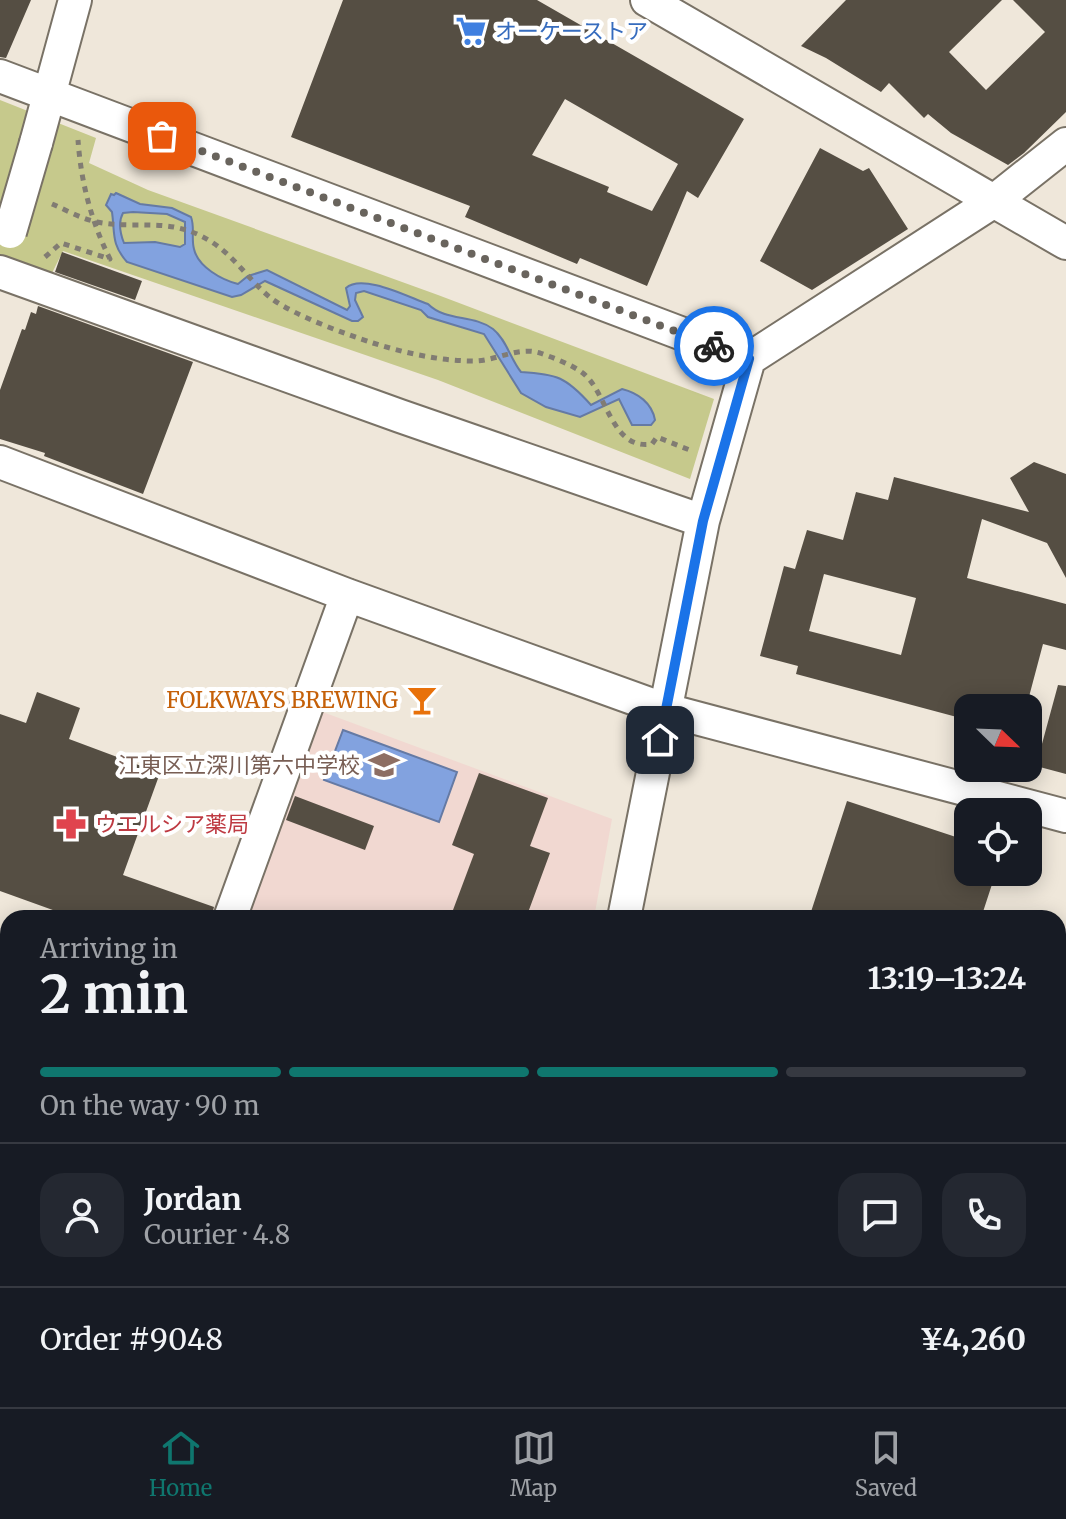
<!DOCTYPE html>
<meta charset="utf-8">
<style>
body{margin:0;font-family:Merriweather,"Noto Sans JP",serif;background:#242831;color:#f1f3f6;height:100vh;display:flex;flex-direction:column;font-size:30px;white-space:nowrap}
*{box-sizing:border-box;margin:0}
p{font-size:26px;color:#9ea1a6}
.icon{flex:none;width:44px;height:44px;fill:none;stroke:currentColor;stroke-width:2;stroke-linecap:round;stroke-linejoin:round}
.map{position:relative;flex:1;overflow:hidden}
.panel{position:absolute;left:0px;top:910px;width:1066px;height:498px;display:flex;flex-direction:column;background:#171b24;border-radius:24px 24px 0 0;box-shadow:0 4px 20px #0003}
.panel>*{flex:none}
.needle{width:52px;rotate:113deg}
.controls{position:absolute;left:954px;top:694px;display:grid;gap:16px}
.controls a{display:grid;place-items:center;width:88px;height:88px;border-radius:16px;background:#171b24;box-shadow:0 4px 20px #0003;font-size:40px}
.pin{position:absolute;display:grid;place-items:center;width:68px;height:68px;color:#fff;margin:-34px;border-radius:16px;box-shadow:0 4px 12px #0006}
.courier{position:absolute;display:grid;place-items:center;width:80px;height:80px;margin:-40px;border:6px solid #1a73e8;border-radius:50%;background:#fff;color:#222;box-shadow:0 2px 10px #0007}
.headline em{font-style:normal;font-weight:700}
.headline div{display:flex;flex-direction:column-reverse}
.headline{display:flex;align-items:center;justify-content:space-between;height:136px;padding:0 40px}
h1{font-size:52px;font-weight:700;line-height:60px}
.bar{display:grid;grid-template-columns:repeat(4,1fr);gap:12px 8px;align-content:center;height:96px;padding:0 40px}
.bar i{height:10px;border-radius:6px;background:#363941}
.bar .selected{background:#0f766e}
.bar p{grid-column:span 4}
.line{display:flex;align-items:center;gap:20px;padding:0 40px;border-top:2px solid #363941}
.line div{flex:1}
.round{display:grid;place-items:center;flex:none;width:84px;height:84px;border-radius:24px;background:#242831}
.menu{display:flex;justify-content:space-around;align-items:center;height:112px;border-top:2px solid #363941;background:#171b24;font-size:22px;color:#9ea1a6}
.menu a{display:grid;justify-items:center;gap:4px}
.menu .selected{color:#0f766e}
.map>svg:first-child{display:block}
.education{fill:#f1d8d1}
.green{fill:#c6c98c}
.water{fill:#82a2df;stroke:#657aa4;stroke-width:2;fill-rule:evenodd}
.building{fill:#554e43;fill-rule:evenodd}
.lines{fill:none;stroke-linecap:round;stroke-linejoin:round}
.minor-casing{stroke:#797266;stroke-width:36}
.major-casing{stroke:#797266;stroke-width:44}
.path{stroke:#817c73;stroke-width:5;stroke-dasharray:6 6;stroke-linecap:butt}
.minor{stroke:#fff;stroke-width:32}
.major{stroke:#fff;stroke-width:40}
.minor-bridge-casing{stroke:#797266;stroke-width:36;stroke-linecap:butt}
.minor-bridge{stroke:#fff;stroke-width:32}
.done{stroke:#69645d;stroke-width:8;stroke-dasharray:0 14.4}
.route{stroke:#1a73e8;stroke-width:10}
.labels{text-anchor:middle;stroke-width:8;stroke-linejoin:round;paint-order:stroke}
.shop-label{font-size:22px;fill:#366cbe;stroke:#fff;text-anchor:start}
.food-label{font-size:22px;fill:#c56008;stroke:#fff;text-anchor:end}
.education-label{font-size:22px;fill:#785e54;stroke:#fff;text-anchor:end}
.health-label{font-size:22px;fill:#be3a42;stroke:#fff;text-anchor:start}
</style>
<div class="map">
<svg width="1066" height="1407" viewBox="0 0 1066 1407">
<rect width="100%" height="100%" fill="#efe7da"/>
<path class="education" d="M320,711L612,819L594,918H249Z"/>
<path class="green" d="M0,100L96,138L89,163L148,190L438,295L714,399L690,479L438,380L63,251L52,273L0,256Z"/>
<path class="water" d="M116,193L140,204L172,208L191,217C195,227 191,238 194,249C198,267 222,280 238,284L248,276L267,270L347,310L350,306L346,288C362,273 408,297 428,304C446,322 473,314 493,329C506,339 511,360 521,372C557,374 566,377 591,405L622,389C638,393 652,403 655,420L651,425H632L619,399L580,417L546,407L521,393L484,334L428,317L421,310L364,291L356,293L355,300L363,317L358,321H352L265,281L241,295L232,297L127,262C111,244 115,233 112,212L106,205L111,194L114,195ZM133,212L167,214L185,222V244L180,247L155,242L124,243C120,233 118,222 123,213Z
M343,730L457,772L439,822L324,780Z"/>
<path class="building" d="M0,0H31L6,58L0,57Z
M343,0H537L744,119L698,198L687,191L647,286L580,258L577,264L465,217L470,206L291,137ZM565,99L678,164L652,211L607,192L609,187L532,155Z
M846,0H1002L949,52L986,90L1045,32L1013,0H1066V112L1024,153L1008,165L951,133L928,114L924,118L889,83L881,92L826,58L801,46Z
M820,148L863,171L869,168L908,229L812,290L760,261Z
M62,252L142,281L135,300L55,272Z
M38,306L193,362L143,494L44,456L45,453L0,439V390L22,329L25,330L31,312L36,314Z
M1034,462L1066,474V578L1047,543L982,519L967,578L1066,604V650L1043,644L1026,708H1004L968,698V720L796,674L798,666L760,656L784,566L795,569L807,530L843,540L856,492L888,500L894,477L1029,512L1010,478ZM824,574L916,598L901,655L809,631Z
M1058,685L1066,686V774L1036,766Z
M37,692L80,708L69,739L160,773L123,875L214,907L211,918H75L0,891V714L26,723Z
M479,773L548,798L530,846L550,853L526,918H450L474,854L452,845Z
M295,796L374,826L365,850L286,820Z
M847,801L968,841V872H996L981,918H809Z"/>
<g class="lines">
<g class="minor-casing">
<path id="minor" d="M647,0L1066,243
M0,76L749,359
M36,143L75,0
M0,272L400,416L703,521
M0,462L347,595L666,710L1066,816
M230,918L347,595
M624,918L703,521L749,359L994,201L1066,144
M0,1044L8,1046
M1044,1400L1065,1407
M500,1407L502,1400"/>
</g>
<g class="major-casing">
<path id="major" d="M0,1296L8,1299
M0,1358L8,1361
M121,1400L141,1407
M302,1400L323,1407"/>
</g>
<path class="path" d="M52,204C66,210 82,219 97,222C138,230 170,216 210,241C234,255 250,282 272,299C296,316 345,334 373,343C405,353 440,361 474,361C496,361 518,346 540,353C554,358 573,365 584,374C607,393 612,451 652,444L657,437L692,451
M45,257L61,243L110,259C91,221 81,182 78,140
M389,1400L408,1407"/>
<use href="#minor" class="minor"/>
<use href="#major" class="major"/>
<g class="minor-bridge-casing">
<path id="minor-bridge" d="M10,232L36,143"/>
</g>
<use href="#minor-bridge" class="minor-bridge"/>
</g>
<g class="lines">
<path class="done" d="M162,136L714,346"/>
<path class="route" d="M660,740L703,521L749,359L714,346"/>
</g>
<defs>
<g id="supermarket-bare" transform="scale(2.4)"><path d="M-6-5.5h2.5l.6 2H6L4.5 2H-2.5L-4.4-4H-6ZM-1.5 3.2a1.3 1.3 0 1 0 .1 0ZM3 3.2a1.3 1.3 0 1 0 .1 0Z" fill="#3f7fe0" stroke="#fff" stroke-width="2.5" paint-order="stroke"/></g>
<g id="bar-bare" transform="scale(2.4)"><path d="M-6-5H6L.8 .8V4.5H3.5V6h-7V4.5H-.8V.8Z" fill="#e8710a" stroke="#fff" stroke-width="2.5" paint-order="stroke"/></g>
<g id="school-bare" transform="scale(2.4)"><path d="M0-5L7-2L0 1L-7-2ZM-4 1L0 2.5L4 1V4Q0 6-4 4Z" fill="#8d6e63" stroke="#fff" stroke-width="2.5" paint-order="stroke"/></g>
<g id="pharmacy-bare" transform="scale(2.4)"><path d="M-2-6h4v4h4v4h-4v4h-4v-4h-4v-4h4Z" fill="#e0444e" stroke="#fff" stroke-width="2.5" paint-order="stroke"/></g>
</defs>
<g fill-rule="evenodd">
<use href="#supermarket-bare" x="471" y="31"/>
<use href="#bar-bare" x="422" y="700"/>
<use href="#school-bare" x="384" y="765"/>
<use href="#pharmacy-bare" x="71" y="824"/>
</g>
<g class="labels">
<g class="shop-label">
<text x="495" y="39">オーケーストア</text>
</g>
<g class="food-label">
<text x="398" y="708">FOLKWAYS BREWING</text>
</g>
<g class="education-label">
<text x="360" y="773">江東区立深川第六中学校</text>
</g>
<g class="health-label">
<text x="95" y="832">ウエルシア薬局</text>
</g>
</g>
</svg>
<div class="controls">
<a><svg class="needle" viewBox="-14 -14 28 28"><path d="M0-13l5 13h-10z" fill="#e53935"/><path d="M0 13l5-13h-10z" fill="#9ea1a6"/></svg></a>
<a><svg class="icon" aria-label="locate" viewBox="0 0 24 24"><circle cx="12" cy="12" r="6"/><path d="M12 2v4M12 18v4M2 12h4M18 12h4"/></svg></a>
</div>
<div class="pin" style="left:162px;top:136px;background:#ea580c"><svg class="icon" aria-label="bag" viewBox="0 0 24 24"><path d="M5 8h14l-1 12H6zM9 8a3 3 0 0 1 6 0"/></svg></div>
<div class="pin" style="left:660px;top:740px;background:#1f2937"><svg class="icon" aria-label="home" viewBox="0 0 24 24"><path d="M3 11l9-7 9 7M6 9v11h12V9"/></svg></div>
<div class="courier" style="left:714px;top:346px"><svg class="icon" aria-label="bike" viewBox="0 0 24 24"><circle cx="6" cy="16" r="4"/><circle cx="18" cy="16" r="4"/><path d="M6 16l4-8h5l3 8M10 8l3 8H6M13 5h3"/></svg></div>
<section class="panel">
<div class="headline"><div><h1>2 min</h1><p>Arriving in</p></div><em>13:19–13:24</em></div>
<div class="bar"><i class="selected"></i><i class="selected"></i><i class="selected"></i><i></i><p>On the way · 90 m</p></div>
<div class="line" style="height:144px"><a class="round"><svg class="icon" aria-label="person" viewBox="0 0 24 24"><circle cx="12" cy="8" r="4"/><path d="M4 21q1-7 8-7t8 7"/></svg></a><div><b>Jordan</b><p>Courier · 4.8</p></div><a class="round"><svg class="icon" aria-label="chat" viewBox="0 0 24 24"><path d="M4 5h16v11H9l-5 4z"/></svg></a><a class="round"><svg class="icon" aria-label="phone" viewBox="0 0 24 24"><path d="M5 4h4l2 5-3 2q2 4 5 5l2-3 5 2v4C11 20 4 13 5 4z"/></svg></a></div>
<div class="line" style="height:104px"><div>Order #9048</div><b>¥4,260</b></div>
</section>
</div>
<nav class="menu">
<a class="selected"><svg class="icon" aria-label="home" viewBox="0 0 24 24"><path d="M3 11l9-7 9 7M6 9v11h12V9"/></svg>Home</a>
<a><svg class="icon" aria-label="map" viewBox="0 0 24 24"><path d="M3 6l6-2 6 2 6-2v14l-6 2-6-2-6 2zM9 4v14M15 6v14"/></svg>Map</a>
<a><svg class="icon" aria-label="saved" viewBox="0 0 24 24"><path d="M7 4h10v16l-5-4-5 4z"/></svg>Saved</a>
</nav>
